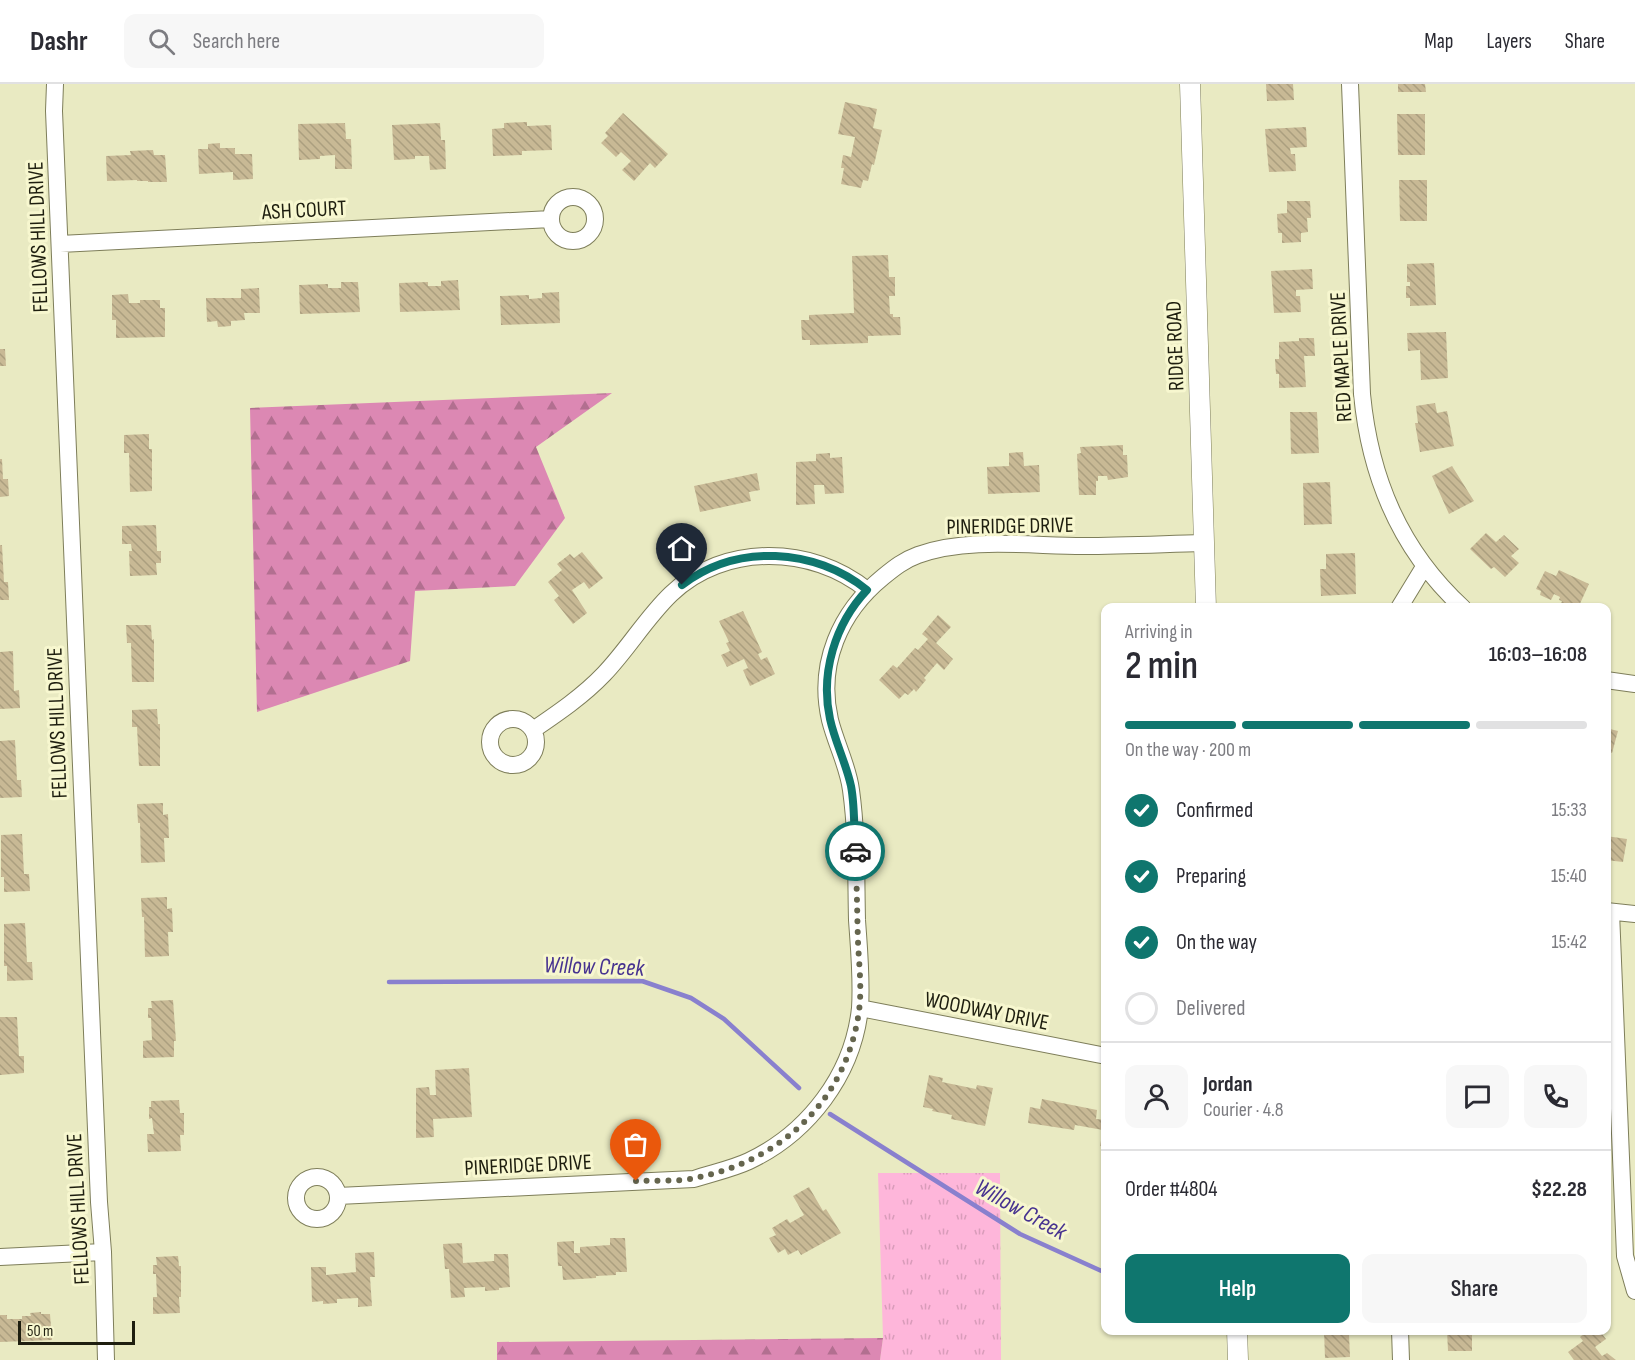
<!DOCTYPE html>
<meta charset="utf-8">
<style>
body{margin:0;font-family:"Sofia Sans Condensed",sans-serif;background:#f7f7f7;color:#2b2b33;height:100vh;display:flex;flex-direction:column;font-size:22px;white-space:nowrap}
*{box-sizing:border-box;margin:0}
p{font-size:20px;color:#7c7c81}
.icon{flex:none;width:33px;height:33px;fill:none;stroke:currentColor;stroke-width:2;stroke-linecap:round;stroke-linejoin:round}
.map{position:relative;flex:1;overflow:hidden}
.drawer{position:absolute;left:1101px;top:519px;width:510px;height:732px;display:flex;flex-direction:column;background:#fff;border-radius:12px;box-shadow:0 2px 4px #0004}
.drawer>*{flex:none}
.scale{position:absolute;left:18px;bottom:15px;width:117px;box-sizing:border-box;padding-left:6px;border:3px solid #1e1e0f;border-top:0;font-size:16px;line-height:21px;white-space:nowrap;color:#1e1e0f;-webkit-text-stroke:4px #f7f7cf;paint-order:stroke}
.pin{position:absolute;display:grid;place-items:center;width:51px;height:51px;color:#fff;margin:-62px -26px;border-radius:50% 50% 50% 0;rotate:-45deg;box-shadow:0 0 6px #0007}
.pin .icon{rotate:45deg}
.courier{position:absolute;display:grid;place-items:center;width:60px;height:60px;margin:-30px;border:4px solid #0f766e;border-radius:50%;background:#fff;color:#222;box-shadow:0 2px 8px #0007}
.headline em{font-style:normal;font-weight:600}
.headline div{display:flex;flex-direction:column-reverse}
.headline{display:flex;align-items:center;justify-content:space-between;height:102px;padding:0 24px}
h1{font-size:39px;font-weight:600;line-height:45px}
.bar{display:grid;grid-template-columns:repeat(4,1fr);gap:9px 6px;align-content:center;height:72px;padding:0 24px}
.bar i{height:8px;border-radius:4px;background:#e1e1e2}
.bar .on{background:#0f766e}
.bar p{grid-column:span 4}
.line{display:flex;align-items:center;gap:15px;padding:0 24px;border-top:2px solid #e1e1e2}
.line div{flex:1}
.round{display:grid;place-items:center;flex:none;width:63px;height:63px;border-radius:12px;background:#f7f7f7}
ol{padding:0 24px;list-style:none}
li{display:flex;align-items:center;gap:18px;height:66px}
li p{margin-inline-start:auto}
li .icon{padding:6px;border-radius:50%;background:#0f766e;color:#fff;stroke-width:4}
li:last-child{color:#7c7c81}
li i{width:33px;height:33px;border:3px solid #e1e1e2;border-radius:50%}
.button{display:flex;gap:12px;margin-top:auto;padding:12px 24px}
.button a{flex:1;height:69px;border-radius:12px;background:#0f766e;color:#fff;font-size:24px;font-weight:600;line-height:69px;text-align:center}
.button a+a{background:#f7f7f7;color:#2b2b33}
header{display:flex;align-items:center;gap:36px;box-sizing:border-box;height:84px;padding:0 30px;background:#fff;border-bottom:2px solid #e1e1e2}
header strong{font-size:28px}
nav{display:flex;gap:33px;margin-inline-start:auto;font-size:21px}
.search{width:420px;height:54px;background:#f7f7f7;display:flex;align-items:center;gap:15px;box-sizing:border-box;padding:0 21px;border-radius:12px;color:#7c7c81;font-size:22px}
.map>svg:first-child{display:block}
.grass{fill:url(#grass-tufts)}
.forest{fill:url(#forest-firs)}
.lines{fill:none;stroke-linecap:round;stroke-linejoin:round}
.stream{stroke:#8980ce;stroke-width:4.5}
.building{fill:url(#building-back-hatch)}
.minor-casing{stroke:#7e7e5a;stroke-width:18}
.tertiary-casing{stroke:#7e7e5a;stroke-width:21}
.minor{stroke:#fff;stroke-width:16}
.tertiary{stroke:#fff;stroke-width:20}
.done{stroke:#65654e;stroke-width:6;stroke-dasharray:0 10.8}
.route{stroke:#0f766e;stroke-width:8}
.labels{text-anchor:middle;stroke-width:6;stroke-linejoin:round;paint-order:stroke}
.street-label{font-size:22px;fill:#1e1e0f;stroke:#f7f7cf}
.water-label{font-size:24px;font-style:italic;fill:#473390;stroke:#f7f7cf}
</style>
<header>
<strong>Dashr</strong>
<div class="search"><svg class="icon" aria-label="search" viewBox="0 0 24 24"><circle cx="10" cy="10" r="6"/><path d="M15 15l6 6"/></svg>Search here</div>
<nav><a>Map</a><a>Layers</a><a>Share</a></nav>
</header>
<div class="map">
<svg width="1635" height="1276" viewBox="0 0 1635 1276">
<defs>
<pattern id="grass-tufts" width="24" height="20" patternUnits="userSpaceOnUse" patternTransform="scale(1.5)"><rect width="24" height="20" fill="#feb6da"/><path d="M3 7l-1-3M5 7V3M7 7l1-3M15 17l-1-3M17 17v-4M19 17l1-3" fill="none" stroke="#d99cba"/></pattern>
<pattern id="forest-firs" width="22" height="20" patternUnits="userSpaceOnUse" patternTransform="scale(1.5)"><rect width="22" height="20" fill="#dc88b3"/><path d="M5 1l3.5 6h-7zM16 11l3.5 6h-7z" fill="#b26f90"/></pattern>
<pattern id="building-back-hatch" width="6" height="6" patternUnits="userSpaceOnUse" patternTransform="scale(1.5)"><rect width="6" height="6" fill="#c8b995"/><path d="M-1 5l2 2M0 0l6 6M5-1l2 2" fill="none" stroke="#ab9f7f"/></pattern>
</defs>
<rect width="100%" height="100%" fill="#e9eac2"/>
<path class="grass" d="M878,1089H1000L1001,1276H880L883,1254Z"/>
<path class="forest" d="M612,309L536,363L565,434L515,502L415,507L410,577L257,628L250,324Z
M883,1254L880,1276H497V1258Z"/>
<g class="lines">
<path class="stream" d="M389,898L642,897L691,914L724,935L799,1004
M830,1030L1020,1150L1106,1189"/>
</g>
<path class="building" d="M1266,0H1293L1294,16L1267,17Z
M1398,0H1425L1426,8H1398Z
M845,18L877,25L873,44L882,46L874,81L872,80L868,97L863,96L861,104L841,100L844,84H841L843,71L851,73L855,53L838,50Z
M623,29L668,70L655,84L650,79L634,97L622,86L631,77L621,68L616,73L601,59L608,52L605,49Z
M1397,30H1425V71H1398Z
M527,38V42L551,41L552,66L522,67V71L493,72L492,45L504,44V39Z
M345,39L346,55H351L352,85H335V71L320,72V75L299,76L298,40Z
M440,39L441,56H445L446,85L430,86L429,72H415V75L394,76L392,41Z
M1306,43L1307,63L1290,64L1291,70H1295L1296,87L1269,88L1265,45Z
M220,59V64H235V70H252L253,95L233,96V88L199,90L198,65H208V60Z
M153,66L154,71H165L167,98H148V97H137V96L107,97L106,72L131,71L130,67Z
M1399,96H1427V137H1400Z
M1287,117H1310L1311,134H1307L1308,148L1301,149V158L1282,159V149H1278L1277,130L1287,129Z
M888,171L889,193H895V212H889L890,230H893V233H900L901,251L868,252V259L810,261V256H802L801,236H809V231L854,229L852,172Z
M1434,179L1436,221L1410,222V214H1406V202H1410V198H1407V180Z
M1312,185L1313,205L1296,206V212H1300L1301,228L1274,229L1271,187Z
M458,196L460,226L400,228L399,199L428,198V202H441V197Z
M341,198H358L360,228L300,230L299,201L328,200V204H341Z
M259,204L260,229H244L245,236L231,237V242L218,243L217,237L207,238L206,214H241V205Z
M559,208L560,239L501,241L500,212L529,211V215L542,214V209Z
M128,210L129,219H140V216H160V224H165V253L116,254V236H112V211Z
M1446,248L1448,294L1421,296L1420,266L1408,267L1407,249Z
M1299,254H1314L1315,272H1304L1306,303L1279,304V290H1276L1275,275H1279V258L1299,257Z
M0,265H5L6,282H0Z
M1435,319L1437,329L1447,327L1454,362L1420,368L1415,339H1418L1416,322Z
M1290,328H1317L1319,369L1291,370Z
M149,350V365H152V407L130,408L129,369H124V351Z
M1123,361V371H1127L1128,393L1108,396L1107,392H1098V397H1096V411H1079L1077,370L1081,369L1080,363Z
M1023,368L1024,382L1039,381L1040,408L988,410L987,383L1009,382V369Z
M830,369V374L842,373L844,409L825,410L824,401H814L815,420L796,421V378L816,377V370Z
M0,375H2L3,395H8L9,412L0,413Z
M1452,382L1474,417L1449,430L1432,392Z
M757,389L760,406L749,408L751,417L700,428L694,402Z
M1330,398L1332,440L1304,441L1303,399Z
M156,441L157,467H161V479H156L157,491L130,492L129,467H132L131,460H122V442Z
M1486,449L1496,458L1504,451L1519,465L1511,472L1519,479L1505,493L1494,483L1491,485L1470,465Z
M0,461H2L4,498H8L9,516H0Z
M582,468L603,494L589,505L584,498L572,506L587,529L573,540L554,516L559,512L548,498L562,486L557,480L570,470L574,474Z
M1355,469L1356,510L1321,512L1320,485H1326V470Z
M1559,486L1589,500L1578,524H1559L1562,517L1559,516L1560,513L1554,510L1551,516L1540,511L1541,507L1536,505L1545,487L1556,492Z
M743,527L762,568L758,570L761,576L767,573L775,590L750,602L743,586L748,584L744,575L727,583L721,571L730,567L726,559L729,558L719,537Z
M938,531L951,543L936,559L953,575L944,586L937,579L924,594L926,596L916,608L914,605L908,611L905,609L899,615L879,596L893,581L897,584L915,564L918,566L928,555L922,550Z
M126,541H151L152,556L154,555V598H132L131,559H127Z
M13,567L14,607L19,606L20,624L0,625V568Z
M157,625L158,640H160V682H139L137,643H132V626Z
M1606,644L1618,647L1612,669L1606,668Z
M15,656L17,696H21L22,713L0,714V657Z
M163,719V731L168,730L169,754H164L165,778L141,779L140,739H138L137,720Z
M22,750L24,790H29L30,807L4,808V793H1V751Z
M1606,752L1627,755L1623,778L1606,776Z
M167,813V825L172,824L173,848H168L169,872L145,873L144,833H142L141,814Z
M25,839L27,878H32L33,896L7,897V882H4V840Z
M173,916L176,957H174V973L143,974V957L152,956L151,934H148V924H152L151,917Z
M0,933H17L19,972H24V989L0,991Z
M469,984L472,1033L433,1035L434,1053L416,1054V1004L429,1003L430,1011H436L435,986Z
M929,991L943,994L942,998L976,1005L977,1001L993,1004L985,1042L951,1035L952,1031L932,1027L933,1025L923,1023Z
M1042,1015L1097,1026L1096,1035L1106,1036V1063L1100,1062L1103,1046L1075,1041L1074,1046L1028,1039L1030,1023L1040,1025Z
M179,1016L180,1029H184V1051H180L181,1067L148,1068L147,1050H154L152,1034L149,1035V1023H151V1017Z
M809,1103L823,1127L826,1125L841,1149L801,1171L798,1166L788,1171L785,1165L778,1169L769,1154L776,1151L772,1144L787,1135L790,1139L804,1131L793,1112Z
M610,1154H625L627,1188H616V1191L596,1192V1194L563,1196L562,1182H558L557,1158L574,1157V1169H580V1163L610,1161Z
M462,1159L463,1179L494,1177V1170H508L510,1203L499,1204V1206L485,1207V1203L464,1204L465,1213L451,1214L449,1185H445L443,1160Z
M374,1168L375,1193H370L372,1222L358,1223V1214L337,1215V1219L323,1220V1217L312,1218L311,1183H326V1191L356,1188L355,1169Z
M178,1172L179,1182H181V1213H179L180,1229L153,1230V1213H157L156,1190H153V1181H157L156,1173Z
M41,1228V1230H50L52,1256L0,1258V1231H7V1235H22V1232H31L30,1229Z
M1324,1246H1352V1250H1349L1350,1273L1325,1274Z
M1447,1246H1472V1267H1448Z
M1588,1246H1599L1606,1255L1595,1263L1602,1272L1607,1269L1616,1276H1574L1568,1268L1583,1257L1580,1253Z"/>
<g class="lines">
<g class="minor-casing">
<path id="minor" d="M55,0L54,27L99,1118L103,1168L106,1276
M1350,0L1362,310C1370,394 1400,466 1463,524
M551 135a22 22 0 1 1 44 0a22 22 0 1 1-44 0Z
M60,160L551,135
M1399,524L1424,483
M1606,596L1635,600
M490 658a23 23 0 1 1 46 0a23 23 0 1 1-46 0Z
M533,646C558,629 583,612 604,590C628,565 646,534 671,510C724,459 812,461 867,506
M1606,827L1635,830
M1611,828L1625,1172L1635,1207
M860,924L1106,972
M296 1114a21 21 0 1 1 42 0a21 21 0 1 1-42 0Z
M338,1112L694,1095C712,1089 732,1085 749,1077C808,1049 853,991 860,924C862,895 859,865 857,836C856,793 857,749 851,706C848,682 836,660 830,636C817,580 840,528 883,493C894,484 904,476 918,471C967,453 1031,462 1083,462C1123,462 1163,460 1202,459
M0,1173L103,1168
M1400,1246L1401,1276"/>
</g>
<g class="tertiary-casing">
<path id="tertiary" d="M1190,0L1206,524
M1237,1246L1238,1276"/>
</g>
<use href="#minor" class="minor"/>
<use href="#tertiary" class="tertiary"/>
</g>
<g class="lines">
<path class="done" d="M636,1097C655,1096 677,1098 695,1094C782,1077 847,1015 859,927C862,904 859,881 858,858C857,828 857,797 855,767"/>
<path class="route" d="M682,501C737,459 815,464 867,506C835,540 820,589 830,635C835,658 846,679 851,702C855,723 854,746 855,767"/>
</g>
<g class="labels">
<g class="street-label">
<text transform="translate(304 125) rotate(-3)" y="8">ASH COURT</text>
<text transform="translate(37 153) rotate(-92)" y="8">FELLOWS HILL DRIVE</text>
<text transform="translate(1174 262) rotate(-92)" y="8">RIDGE ROAD</text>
<text transform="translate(1340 273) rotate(-93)" y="8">RED MAPLE DRIVE</text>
<text transform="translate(1010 441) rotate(-1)" y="8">PINERIDGE DRIVE</text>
<text transform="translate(56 639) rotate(-92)" y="8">FELLOWS HILL DRIVE</text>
<text transform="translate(987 926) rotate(11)" y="8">WOODWAY DRIVE</text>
<text transform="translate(528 1080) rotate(-3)" y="8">PINERIDGE DRIVE</text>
<text transform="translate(77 1125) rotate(-93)" y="8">FELLOWS HILL DRIVE</text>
</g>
<g class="water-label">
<text transform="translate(594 882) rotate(2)" y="8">Willow Creek</text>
<text transform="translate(1021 1125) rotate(29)" y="8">Willow Creek</text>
</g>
</g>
</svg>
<div class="scale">50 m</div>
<div class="pin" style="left:636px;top:1097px;background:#ea580c"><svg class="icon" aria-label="bag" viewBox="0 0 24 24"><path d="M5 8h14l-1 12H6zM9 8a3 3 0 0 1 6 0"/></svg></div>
<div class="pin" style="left:682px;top:501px;background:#1f2937"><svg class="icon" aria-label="home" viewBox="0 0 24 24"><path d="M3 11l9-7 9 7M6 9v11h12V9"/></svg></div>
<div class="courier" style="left:855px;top:767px"><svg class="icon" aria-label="car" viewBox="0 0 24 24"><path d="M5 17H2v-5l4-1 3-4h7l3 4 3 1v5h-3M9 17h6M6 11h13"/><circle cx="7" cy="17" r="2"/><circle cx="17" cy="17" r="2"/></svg></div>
<section class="drawer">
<div class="headline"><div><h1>2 min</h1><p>Arriving in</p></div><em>16:03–16:08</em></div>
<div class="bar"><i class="on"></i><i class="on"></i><i class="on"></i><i></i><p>On the way · 200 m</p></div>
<ol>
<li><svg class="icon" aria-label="check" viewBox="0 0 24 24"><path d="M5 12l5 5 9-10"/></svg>Confirmed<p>15:33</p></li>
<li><svg class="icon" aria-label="check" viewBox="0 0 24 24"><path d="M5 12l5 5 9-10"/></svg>Preparing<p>15:40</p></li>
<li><svg class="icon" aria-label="check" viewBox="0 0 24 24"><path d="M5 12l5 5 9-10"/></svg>On the way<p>15:42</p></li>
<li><i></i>Delivered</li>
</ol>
<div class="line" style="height:108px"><a class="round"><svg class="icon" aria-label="person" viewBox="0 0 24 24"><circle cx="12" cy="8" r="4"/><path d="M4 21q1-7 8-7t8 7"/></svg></a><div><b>Jordan</b><p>Courier · 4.8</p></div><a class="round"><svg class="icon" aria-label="chat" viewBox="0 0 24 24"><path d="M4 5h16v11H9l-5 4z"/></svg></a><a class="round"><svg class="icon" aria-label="phone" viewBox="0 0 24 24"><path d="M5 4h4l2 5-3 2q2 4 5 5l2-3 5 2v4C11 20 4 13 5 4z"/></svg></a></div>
<div class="line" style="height:78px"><div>Order #4804</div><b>$22.28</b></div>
<div class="button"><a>Help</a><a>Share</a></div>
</section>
</div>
